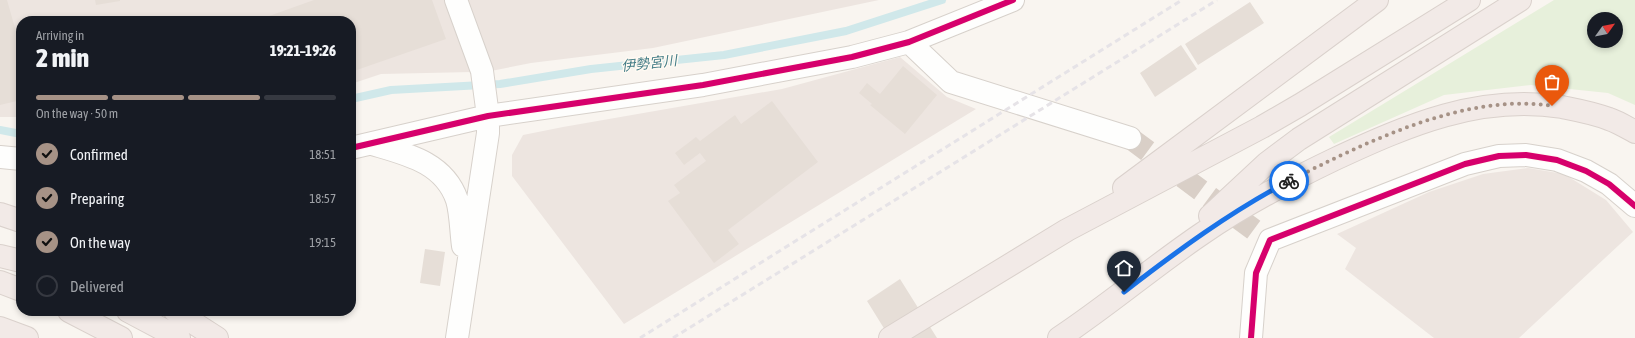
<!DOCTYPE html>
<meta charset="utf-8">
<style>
body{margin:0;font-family:"Asap Condensed","Noto Sans JP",sans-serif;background:#242831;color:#f1f3f6;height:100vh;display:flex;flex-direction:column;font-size:15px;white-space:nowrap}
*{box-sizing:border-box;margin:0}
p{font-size:13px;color:#9ea1a6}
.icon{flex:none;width:22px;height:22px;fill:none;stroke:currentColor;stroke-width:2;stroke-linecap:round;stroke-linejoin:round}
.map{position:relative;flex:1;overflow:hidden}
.sheet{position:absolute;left:16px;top:16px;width:340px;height:300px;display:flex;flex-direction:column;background:#171b24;border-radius:16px;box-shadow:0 2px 6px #0003}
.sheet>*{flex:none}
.needle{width:26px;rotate:57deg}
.buttons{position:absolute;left:1587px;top:12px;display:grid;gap:8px}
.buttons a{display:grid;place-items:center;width:36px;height:36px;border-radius:50%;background:#171b24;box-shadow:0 2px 6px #0003;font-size:20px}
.pin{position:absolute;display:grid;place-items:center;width:34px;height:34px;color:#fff;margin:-41px -17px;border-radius:50% 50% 50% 0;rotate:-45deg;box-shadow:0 0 4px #0007}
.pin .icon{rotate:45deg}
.courier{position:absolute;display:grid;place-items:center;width:40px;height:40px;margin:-20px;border:3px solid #1a73e8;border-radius:50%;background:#fff;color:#222;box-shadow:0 1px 5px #0007}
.headline em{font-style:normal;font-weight:800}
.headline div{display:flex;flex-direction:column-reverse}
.headline{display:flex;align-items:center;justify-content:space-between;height:68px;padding:0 20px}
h1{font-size:26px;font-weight:800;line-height:30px}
.bar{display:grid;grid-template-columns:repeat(4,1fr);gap:6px 4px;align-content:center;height:48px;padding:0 20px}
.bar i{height:5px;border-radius:3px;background:#363941}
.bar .current{background:#a69286}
.bar p{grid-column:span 4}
ol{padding:0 20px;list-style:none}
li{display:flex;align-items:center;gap:12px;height:44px}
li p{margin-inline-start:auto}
li .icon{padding:4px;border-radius:50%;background:#a69286;color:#111;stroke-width:4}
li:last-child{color:#9ea1a6}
li i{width:22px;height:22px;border:2px solid #363941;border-radius:50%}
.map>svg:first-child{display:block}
.industrial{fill:#ede5e0}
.green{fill:#e7f0db;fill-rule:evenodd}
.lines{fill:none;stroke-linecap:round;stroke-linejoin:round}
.stream{stroke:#d0e8ea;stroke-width:8}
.building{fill:#e6ded7}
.minor-tunnel{stroke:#d9cfc7;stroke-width:22;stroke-dasharray:22 11;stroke-linecap:butt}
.minor-casing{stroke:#d7d1cb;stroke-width:24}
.highway-casing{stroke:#dad1cc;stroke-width:24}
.minor{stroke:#fefefd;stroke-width:22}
.highway{stroke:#f2eae7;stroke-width:22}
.rail{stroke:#e6e3e7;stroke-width:3;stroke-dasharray:6 4;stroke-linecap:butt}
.cycleway-casing{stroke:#fffaf3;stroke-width:8}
.cycleway{stroke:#d6006c;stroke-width:6}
.done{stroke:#a69286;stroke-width:4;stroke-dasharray:0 7.2}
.route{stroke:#1a73e8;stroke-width:5}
.labels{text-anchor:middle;stroke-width:3;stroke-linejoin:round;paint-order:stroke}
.water-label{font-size:14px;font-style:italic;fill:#437c86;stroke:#fffaf3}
</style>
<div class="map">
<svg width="1635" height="338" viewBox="0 0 1635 338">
<rect width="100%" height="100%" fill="#f9f5f0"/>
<path class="industrial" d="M0,0H446L472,72L381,74L351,84V21H21V117H0Z
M465,0H879L653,48L531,63L491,71Z
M900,57L947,97L976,109L624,324L512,176V155L523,135L563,127L782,89Z
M1528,168L1564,174L1606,200L1633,232L1519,338H1434L1345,269L1356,248L1337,234L1429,192L1483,174Z"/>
<path class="green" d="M1554,0H1635V105L1608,93L1531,85L1444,95L1334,144L1329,137ZM1594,19H1616V41H1594Z"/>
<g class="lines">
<path class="stream" d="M351,99L391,90L500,84L591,69L724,55L846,31L942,0
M0,130L21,134"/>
</g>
<path class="building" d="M0,0H7L21,49V100L0,105Z
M95,0H120V1L96,5Z
M314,0H432L446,39L351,72V21H255Z
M1250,2L1264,23L1198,65L1185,44Z
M1181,45L1197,69L1155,97L1140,73Z
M903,66L937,95L905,134L870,105L872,104L859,93L867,83L880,94Z
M772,101L818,162L728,230L739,244L714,263L668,201L680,193L674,185L706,161L700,153L684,165L675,153L696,137L700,141L735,115L741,124Z
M425,249L445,252L440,286L420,283Z
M900,279L937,338H890L867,301Z"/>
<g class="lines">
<path class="minor-tunnel" d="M1130,138L1261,235"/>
<g class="minor-casing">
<path id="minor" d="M456,0L482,71L488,116V133L457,338
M909,42L951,82L1130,138
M372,144C406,154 444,162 457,200C461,213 461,232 463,246
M351,148L488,116L703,85L852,57L909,42L1013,0
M0,157L21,159
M1251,338L1256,273L1270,240L1465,164L1499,156L1526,155L1557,160L1586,171L1609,184L1635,206"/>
</g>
<g class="highway-casing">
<path id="highway" d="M1124,188L1377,0
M0,214L21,221
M1210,216L1267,163L1299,139L1520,0
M0,256L21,261
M0,282L21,290
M69,311L121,338
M128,311L179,338
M175,311L217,338
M0,328L27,338
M890,338L1067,230L1262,127L1300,105L1469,0
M1059,338C1109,305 1154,266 1203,233C1245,204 1289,181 1335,159C1408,125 1480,94 1562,107C1577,110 1594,113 1609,119C1618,122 1626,127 1635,132"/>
</g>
<use href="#minor" class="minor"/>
<use href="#highway" class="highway"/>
<path class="rail" d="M640,338L1182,0
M673,338L1217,0"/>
<g class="cycleway-casing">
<path id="cycleway" d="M351,148L488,116L703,85L852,57L909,42L1013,0
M1251,338L1256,273L1270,240L1465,164L1499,156L1526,155L1557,160L1586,171L1609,184L1635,206"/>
</g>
<use href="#cycleway" class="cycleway"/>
</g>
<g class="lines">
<path class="done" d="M1289,181C1364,143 1466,92 1552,106"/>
<path class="route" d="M1124,292C1177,251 1230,212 1289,181"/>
</g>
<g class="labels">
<g class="water-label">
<text transform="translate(649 63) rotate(-6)" y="5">伊勢宮川</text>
</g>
</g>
</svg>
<div class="buttons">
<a><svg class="needle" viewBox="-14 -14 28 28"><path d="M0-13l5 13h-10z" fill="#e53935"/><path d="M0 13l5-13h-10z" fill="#9ea1a6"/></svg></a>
</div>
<div class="pin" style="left:1552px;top:106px;background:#ea580c"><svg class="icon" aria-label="bag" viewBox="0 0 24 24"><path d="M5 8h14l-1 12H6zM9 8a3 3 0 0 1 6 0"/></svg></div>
<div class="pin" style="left:1124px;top:292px;background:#1f2937"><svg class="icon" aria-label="home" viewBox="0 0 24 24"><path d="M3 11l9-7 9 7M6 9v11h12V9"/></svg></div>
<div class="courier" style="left:1289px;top:181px"><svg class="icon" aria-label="bike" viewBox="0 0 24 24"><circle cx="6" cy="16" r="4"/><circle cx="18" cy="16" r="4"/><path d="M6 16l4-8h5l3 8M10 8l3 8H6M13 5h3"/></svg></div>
<section class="sheet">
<div class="headline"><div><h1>2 min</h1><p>Arriving in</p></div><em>19:21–19:26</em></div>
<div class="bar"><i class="current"></i><i class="current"></i><i class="current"></i><i></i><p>On the way · 50 m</p></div>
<ol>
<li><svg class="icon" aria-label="check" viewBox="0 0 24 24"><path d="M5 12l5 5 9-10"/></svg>Confirmed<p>18:51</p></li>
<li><svg class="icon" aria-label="check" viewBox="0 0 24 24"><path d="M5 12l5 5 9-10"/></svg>Preparing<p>18:57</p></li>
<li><svg class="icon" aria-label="check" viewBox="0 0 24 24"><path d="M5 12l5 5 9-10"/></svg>On the way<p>19:15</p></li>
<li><i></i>Delivered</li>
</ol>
</section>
</div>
